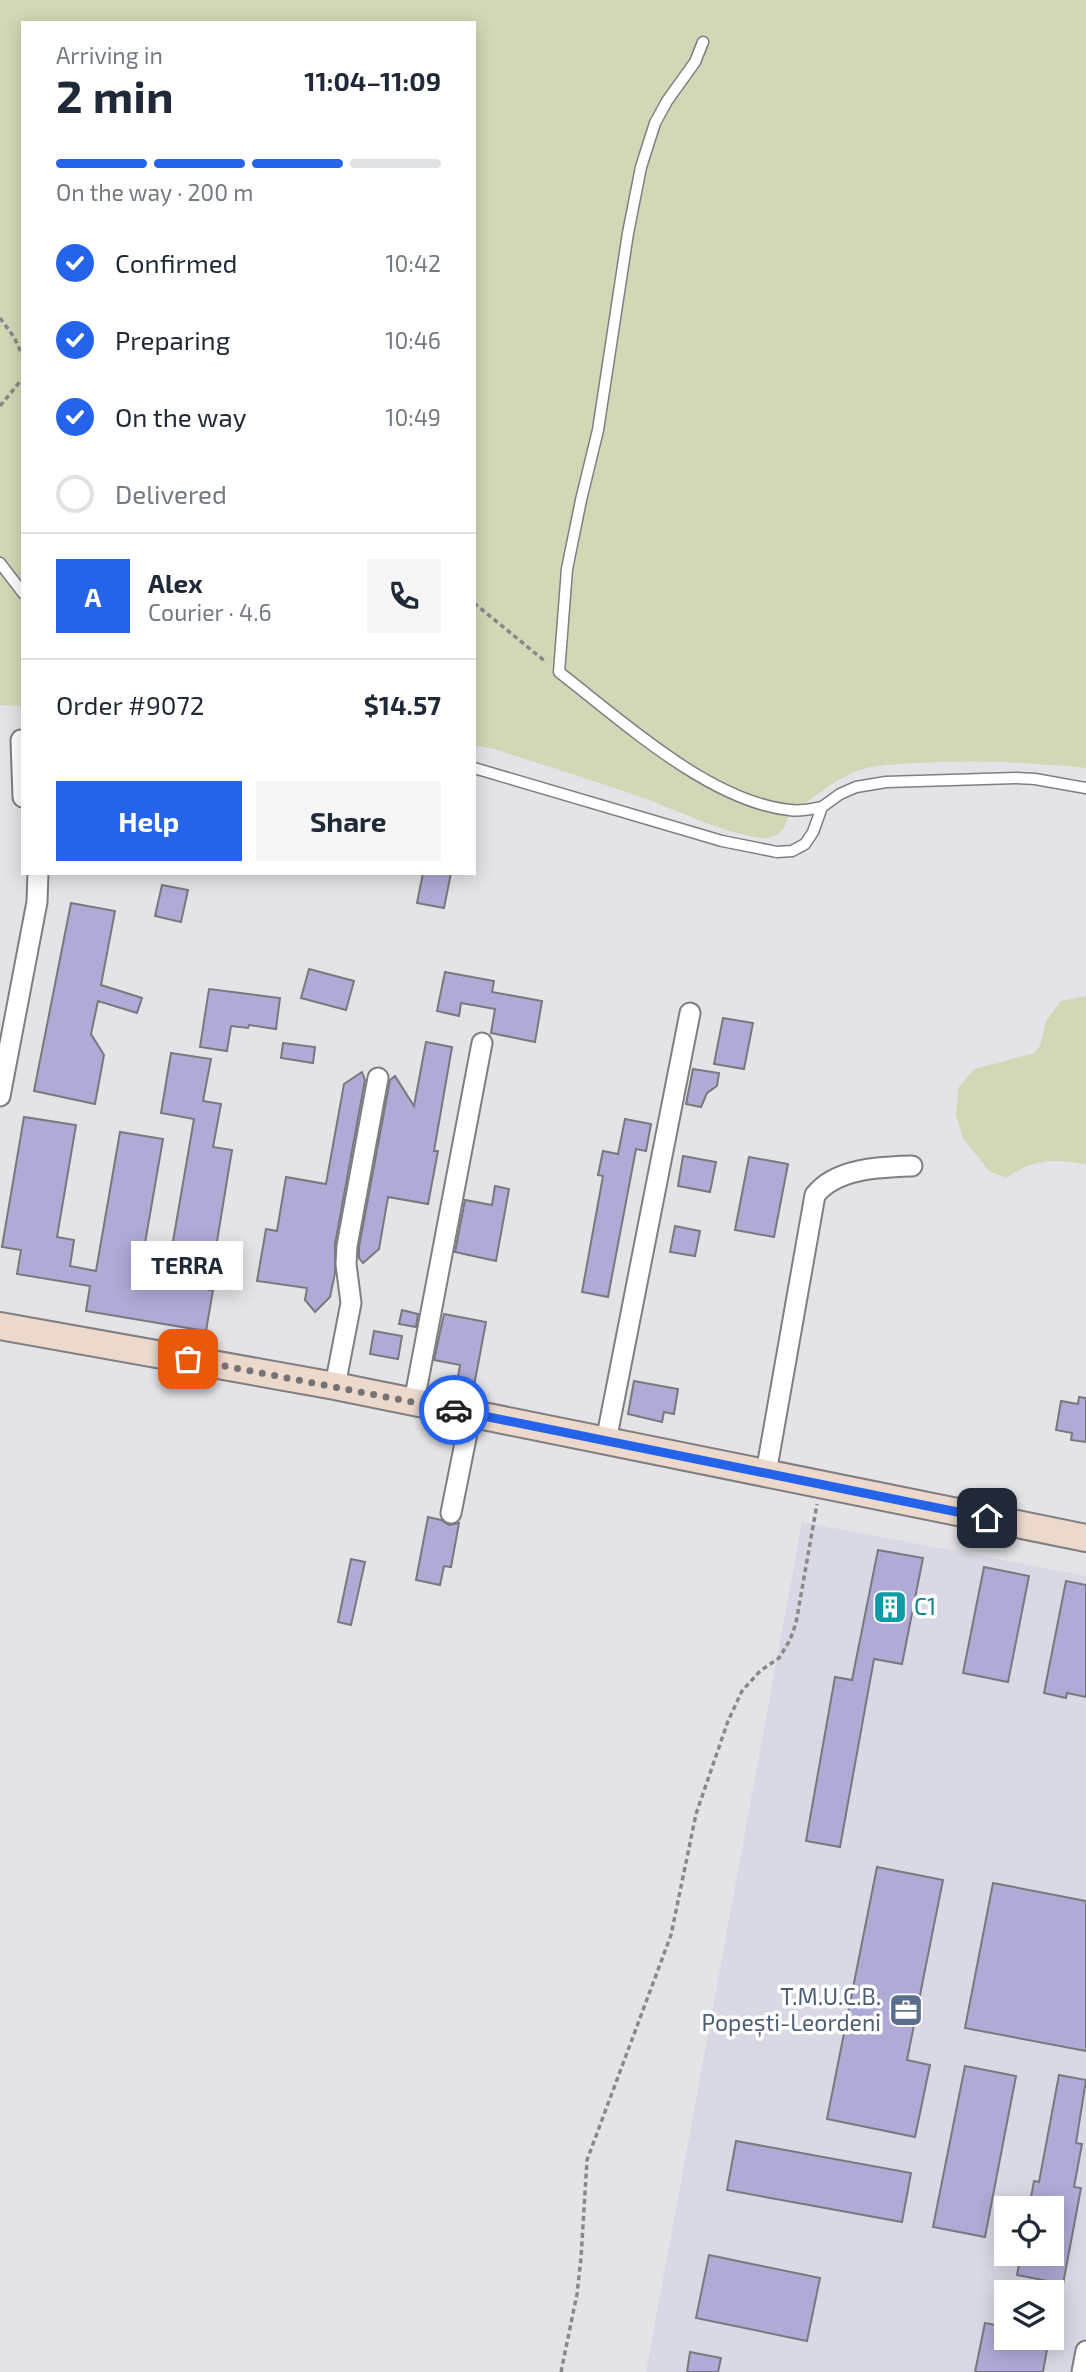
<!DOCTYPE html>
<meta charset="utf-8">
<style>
body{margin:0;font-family:"Exo 2",sans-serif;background:#f6f6f7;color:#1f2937;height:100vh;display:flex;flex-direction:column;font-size:26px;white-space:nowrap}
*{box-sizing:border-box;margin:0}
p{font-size:23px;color:#747a83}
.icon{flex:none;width:38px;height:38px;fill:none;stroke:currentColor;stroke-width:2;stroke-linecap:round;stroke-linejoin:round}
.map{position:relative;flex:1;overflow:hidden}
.drawer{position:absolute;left:21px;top:21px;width:455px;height:854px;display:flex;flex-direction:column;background:#fff;border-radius:0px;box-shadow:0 4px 18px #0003}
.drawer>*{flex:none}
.tools{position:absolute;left:994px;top:2196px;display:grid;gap:14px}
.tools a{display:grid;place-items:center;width:70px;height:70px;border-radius:0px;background:#fff;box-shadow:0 4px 18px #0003;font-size:35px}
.pin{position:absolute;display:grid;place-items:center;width:60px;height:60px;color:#fff;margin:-30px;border-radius:14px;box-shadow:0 4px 10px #0006}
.courier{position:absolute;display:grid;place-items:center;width:70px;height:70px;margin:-35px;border:5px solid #2563eb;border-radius:50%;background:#fff;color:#222;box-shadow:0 2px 9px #0007}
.bubble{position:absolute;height:49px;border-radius:0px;background:#fff;box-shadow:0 4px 18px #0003;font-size:23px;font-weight:700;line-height:49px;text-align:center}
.headline em{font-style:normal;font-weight:700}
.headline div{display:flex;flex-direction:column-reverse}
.headline{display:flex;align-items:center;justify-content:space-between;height:119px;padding:0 35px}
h1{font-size:46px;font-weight:700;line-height:52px}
.bar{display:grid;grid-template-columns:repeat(4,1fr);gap:10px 7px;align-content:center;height:84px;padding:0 35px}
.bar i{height:9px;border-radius:5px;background:#e0e1e3}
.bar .active{background:#2563eb}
.bar p{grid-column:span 4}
.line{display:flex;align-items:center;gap:18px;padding:0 35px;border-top:2px solid #e0e1e3}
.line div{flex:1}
.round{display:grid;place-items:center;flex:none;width:74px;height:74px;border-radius:0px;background:#f6f6f7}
ol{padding:0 35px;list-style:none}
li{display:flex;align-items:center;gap:21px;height:77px}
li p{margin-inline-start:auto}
li .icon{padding:7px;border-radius:50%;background:#2563eb;color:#fff;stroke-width:4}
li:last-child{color:#747a83}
li i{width:38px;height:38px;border:4px solid #e0e1e3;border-radius:50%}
.action{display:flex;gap:14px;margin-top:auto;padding:14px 35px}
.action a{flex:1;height:80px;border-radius:0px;background:#2563eb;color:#fff;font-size:28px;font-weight:700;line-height:80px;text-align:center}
.action a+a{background:#f6f6f7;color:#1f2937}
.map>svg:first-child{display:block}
.built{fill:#d9d9e5;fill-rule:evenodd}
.green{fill:#d2d8b6}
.building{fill:#aeabd6;stroke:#79797d;stroke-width:2}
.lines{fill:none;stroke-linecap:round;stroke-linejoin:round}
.service-casing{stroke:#7f7e82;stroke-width:13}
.minor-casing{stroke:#7f7e82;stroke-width:23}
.secondary-casing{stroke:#7f7e82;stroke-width:30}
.path{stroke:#89898c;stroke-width:3.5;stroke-dasharray:5 3.5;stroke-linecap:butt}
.service{stroke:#fff;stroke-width:10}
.minor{stroke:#fff;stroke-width:19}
.secondary{stroke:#ecd9cc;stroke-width:26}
.done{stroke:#747376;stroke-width:7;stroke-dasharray:0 12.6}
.route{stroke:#2563eb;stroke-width:9}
.labels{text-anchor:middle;stroke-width:7;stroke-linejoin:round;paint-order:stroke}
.culture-label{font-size:23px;fill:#0d838f;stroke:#fff;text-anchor:start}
.service-label{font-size:23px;fill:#4e5e75;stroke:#fff;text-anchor:end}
</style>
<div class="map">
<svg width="1086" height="2372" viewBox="0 0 1086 2372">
<rect width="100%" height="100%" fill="#e4e3e8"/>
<path class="built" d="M802,1522L1086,1576V2372H646ZM1006,2208H1052V2254H1006ZM1006,2292H1052V2338H1006Z"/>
<path class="green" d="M0,0H1086V768C1030,762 975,760 919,763C898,764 875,764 855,772C830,782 809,801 788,817C785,830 777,839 762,838C730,835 680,812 649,800C598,782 546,766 494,749L474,745V23H23V706L0,705Z
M1086,996V1164C1051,1159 1036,1158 1006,1178L989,1171L963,1138L956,1115L959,1087L974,1069L1034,1053L1040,1046L1046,1021L1061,1001Z"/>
<path class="building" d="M423,873H451L444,908L417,903Z
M162,885L188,890L181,922L155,916Z
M71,903L115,911L101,985L142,998L137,1013L98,1001L91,1034L104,1055L95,1104L34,1091Z
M309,969L354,981L346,1010L301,998Z
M445,972L494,981L492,992L542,1001L535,1042L491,1033L495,1009L461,1003L459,1016L437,1011Z
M209,989L280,998L276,1029L249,1025L248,1028L231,1026L227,1051L200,1047Z
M723,1018L753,1023L744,1069L714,1064Z
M426,1042L452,1047L434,1151H438L428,1204L388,1197L379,1249L363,1263L359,1258V1247L390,1080L395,1076L414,1106Z
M283,1043L315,1047L313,1063L281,1058Z
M171,1053L211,1059L203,1101L221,1104L213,1147L232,1150L209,1290H213L206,1331L86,1311L90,1286L17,1274L21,1250L2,1247L24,1117L76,1125L57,1237L74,1240L70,1266L96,1271L120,1132L163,1139L139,1278L166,1282L194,1119L161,1113Z
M693,1069L719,1073L717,1086L707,1093L701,1107L686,1104Z
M362,1072L365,1080L335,1244V1273L330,1297L315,1312L305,1300L307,1288L257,1281L266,1229L277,1231L286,1177L326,1184L344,1084Z
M625,1119L651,1124L646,1151L636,1149L608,1297L582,1292L603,1176L598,1175L603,1151L618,1154Z
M683,1156L716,1162L710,1192L678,1186Z
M749,1157L788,1164L774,1237L735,1230Z
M495,1186L509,1189L496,1261L455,1252L465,1200L492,1205Z
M675,1226L700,1231L695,1256L670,1252Z
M402,1310L418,1314L416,1327L399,1324Z
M444,1314L486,1322L474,1386L457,1383L460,1365L434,1360Z
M374,1331L402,1336L398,1359L370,1354Z
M634,1381L678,1389L674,1414L664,1412L662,1422L628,1414Z
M1079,1397L1086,1398V1442L1071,1440L1072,1433L1056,1430L1061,1401L1078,1404Z
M428,1517L441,1520L449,1525L459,1523L451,1567L444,1566L440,1585L416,1580Z
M878,1550L923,1558L902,1664L874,1659L840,1847L806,1841L835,1677L852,1680Z
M351,1559L365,1562L351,1625L338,1622Z
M984,1567L1029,1576L1008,1682L963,1673Z
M1066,1581L1086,1585V1697L1067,1693L1066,1698L1044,1693Z
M877,1867L943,1880L907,2060L930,2065L915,2137L827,2119Z
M993,1883L1086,1901V2051L965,2028Z
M965,2066L1016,2076L985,2237L933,2227Z
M1059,2075L1086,2080L1076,2143L1082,2144L1074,2187L1081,2188L1063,2284L1017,2275L1021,2254H1052V2208H1029L1034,2181L1039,2182Z
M736,2141L911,2173L902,2222L727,2190Z
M709,2255L820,2278L807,2341L696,2318Z
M985,2323L1006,2327V2338H1049L1043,2372H975Z
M690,2352L721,2358L718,2372H687Z"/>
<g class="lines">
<g class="service-casing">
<path id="service" d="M703,42L695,62L667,101L655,123L641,167L628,233L598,430L581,500L567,569L559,672C621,720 710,802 790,810C801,812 811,809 822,807
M0,563L23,593
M474,768L722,841L777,852L792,851L805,844L813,832L822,807L840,794L856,787L886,782L1016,778L1035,779L1086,788"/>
</g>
<g class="minor-casing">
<path id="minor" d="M21,740L23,797
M0,1096L37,902L38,873
M335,1386L351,1303L346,1264L347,1246L378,1078
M414,1402L482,1043
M606,1441L690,1013
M766,1473L815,1195C836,1168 880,1167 912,1166
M451,1513L471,1413
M1082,2372L1086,2351"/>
</g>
<g class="secondary-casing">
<path id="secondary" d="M0,1326L335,1386L1086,1538"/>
</g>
<path class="path" d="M0,318L14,337L23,356
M0,406L23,378
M474,603L546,662
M561,2372L577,2294L581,2258L587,2160L671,1935L696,1814L728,1721L742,1691L760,1671L779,1658L790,1640L796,1623L817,1504"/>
<use href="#service" class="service"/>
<use href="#minor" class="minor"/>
<use href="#secondary" class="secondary"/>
</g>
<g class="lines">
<path class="done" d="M188,1359L454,1410"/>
<path class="route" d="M454,1410L987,1518"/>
</g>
<defs>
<g id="building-square" transform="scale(1.75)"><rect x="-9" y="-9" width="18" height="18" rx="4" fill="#0f9aa8" stroke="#fff"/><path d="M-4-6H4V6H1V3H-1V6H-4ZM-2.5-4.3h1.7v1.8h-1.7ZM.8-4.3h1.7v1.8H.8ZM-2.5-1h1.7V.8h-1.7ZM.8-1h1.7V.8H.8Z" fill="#fff"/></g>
<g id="office-square" transform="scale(1.75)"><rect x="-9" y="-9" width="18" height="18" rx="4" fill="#5c6f8a" stroke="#fff"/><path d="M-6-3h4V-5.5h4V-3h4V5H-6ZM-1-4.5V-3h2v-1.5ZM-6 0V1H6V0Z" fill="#fff"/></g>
</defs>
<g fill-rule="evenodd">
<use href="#building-square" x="890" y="1607"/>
<use href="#office-square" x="906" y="2010"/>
</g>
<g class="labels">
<g class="culture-label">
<text x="914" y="1615">C1</text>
</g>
<g class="service-label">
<text x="881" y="2005">T.M.U.C.B.<tspan x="881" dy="26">Popești-Leordeni</tspan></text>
</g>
</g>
</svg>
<div class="tools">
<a><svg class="icon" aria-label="locate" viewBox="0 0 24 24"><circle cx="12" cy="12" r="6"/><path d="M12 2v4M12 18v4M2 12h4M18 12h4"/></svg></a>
<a><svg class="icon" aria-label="layers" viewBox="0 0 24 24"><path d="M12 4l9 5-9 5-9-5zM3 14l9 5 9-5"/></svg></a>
</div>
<div class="pin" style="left:188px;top:1359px;background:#ea580c"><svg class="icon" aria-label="bag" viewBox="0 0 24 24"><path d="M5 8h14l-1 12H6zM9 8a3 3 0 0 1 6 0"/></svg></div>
<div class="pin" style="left:987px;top:1518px;background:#1f2937"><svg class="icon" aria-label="home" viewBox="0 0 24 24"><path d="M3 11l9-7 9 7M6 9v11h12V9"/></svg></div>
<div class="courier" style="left:454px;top:1410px"><svg class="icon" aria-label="car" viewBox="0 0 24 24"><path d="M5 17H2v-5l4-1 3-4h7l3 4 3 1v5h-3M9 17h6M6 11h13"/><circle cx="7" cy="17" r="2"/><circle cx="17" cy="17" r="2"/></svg></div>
<div class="bubble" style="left:131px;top:1241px;width:112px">TERRA</div>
<section class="drawer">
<div class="headline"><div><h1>2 min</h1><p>Arriving in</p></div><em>11:04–11:09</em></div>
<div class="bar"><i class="active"></i><i class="active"></i><i class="active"></i><i></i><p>On the way · 200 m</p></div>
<ol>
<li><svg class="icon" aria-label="check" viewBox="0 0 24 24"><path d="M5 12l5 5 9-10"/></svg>Confirmed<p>10:42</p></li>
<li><svg class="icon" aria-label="check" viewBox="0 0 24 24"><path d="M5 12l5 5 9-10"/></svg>Preparing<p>10:46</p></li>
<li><svg class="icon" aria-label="check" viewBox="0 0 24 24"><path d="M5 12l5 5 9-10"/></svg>On the way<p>10:49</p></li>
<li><i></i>Delivered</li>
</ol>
<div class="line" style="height:126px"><b class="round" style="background:#2563eb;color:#fff">A</b><div><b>Alex</b><p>Courier · 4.6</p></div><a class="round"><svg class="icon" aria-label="phone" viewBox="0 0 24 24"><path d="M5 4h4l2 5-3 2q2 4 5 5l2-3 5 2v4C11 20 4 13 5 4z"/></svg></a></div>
<div class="line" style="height:91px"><div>Order #9072</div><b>$14.57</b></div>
<div class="action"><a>Help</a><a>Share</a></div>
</section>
</div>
